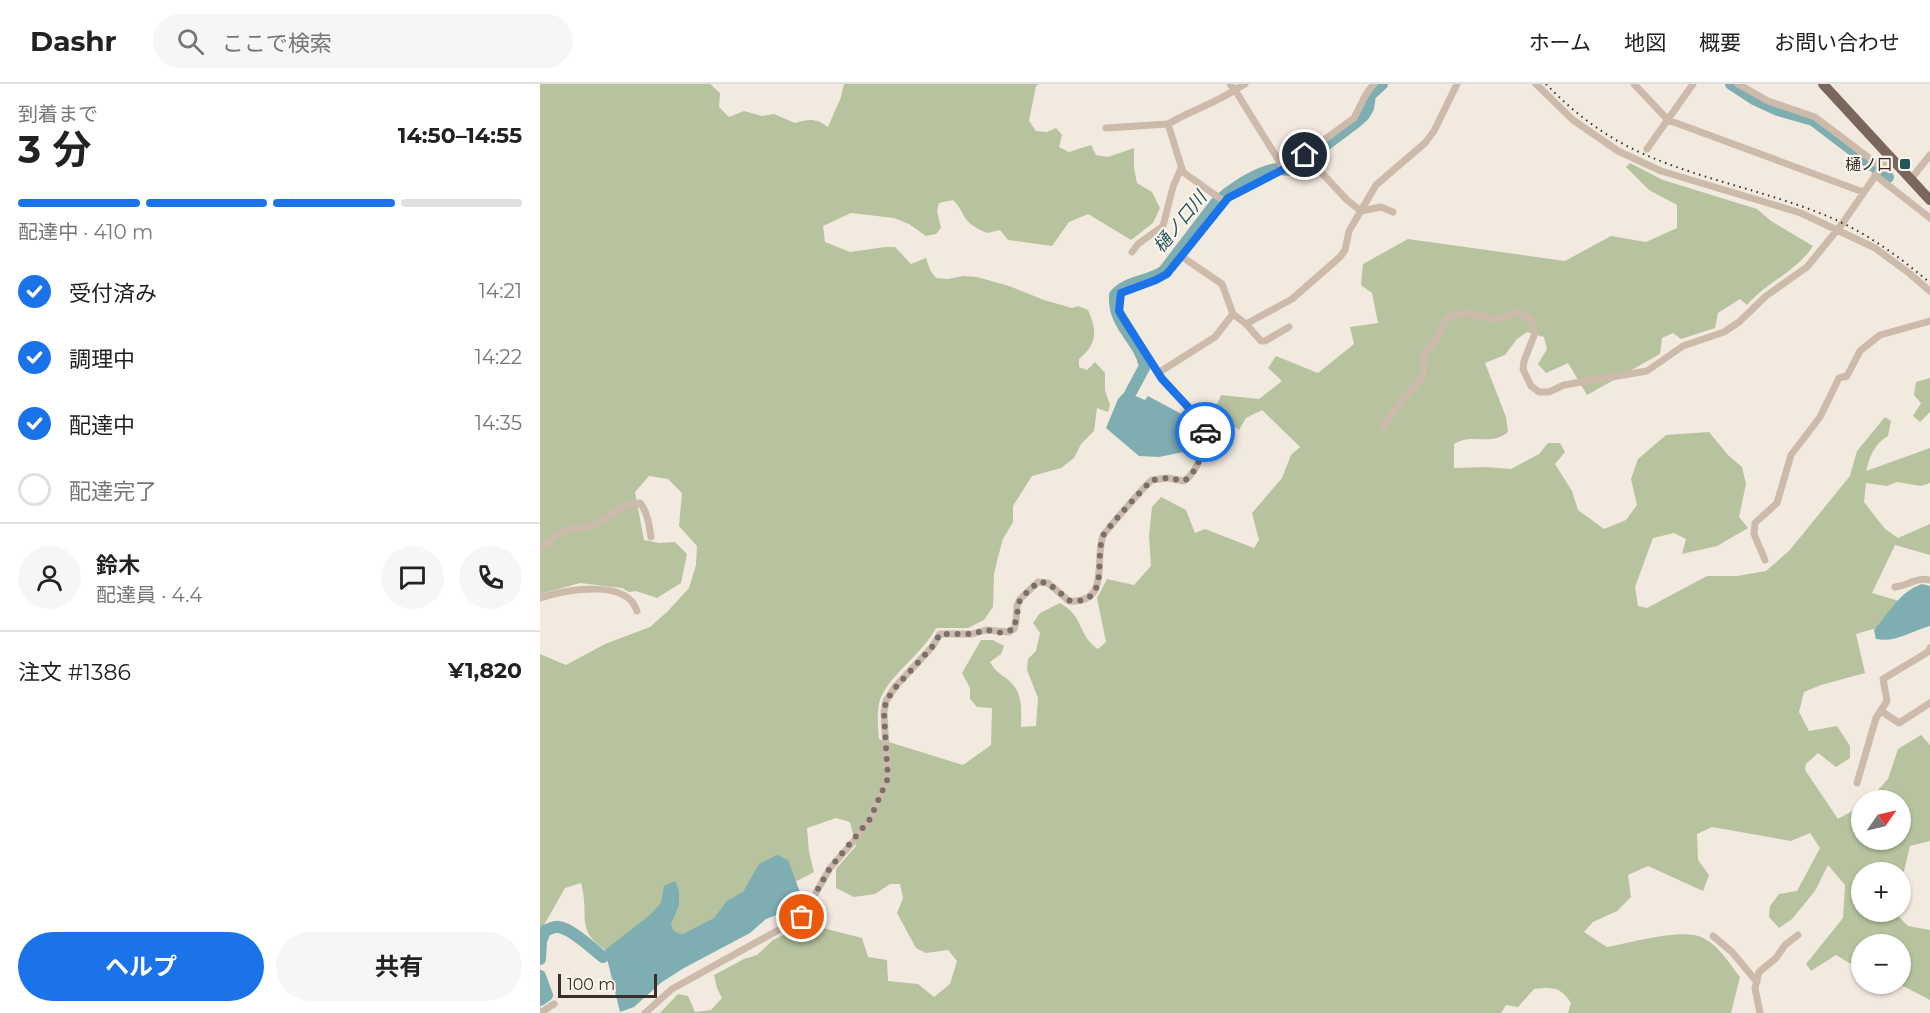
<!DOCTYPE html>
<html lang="ja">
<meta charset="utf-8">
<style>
body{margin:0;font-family:Montserrat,"Noto Sans JP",sans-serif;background:#f6f6f6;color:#222;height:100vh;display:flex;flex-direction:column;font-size:22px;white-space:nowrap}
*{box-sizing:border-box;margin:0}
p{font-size:20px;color:#767676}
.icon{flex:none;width:33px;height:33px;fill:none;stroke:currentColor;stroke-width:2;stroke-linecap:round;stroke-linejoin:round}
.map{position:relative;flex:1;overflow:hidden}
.sheet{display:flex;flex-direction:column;background:#fff;width:540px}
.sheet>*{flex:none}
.needle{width:39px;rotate:56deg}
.fabs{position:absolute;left:1311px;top:706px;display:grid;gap:12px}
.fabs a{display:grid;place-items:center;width:60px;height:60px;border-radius:50%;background:#fff;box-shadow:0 2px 4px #0004;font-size:30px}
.scale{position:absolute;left:18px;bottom:15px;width:99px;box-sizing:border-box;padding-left:6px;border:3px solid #392f2a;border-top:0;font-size:16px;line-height:21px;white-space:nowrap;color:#392f2a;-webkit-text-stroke:4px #faf4ec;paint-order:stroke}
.pin{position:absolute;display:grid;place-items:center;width:51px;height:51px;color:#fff;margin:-26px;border:3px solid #fff;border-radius:50%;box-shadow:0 2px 6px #0007}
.courier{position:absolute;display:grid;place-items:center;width:60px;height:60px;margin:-30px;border:4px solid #1a73e8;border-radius:50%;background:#fff;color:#222;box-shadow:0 2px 8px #0007}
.head em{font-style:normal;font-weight:700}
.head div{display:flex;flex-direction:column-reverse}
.head{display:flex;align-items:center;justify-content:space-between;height:102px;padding:0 18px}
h1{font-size:39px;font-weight:700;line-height:45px}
.bar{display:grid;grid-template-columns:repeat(4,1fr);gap:9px 6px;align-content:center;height:72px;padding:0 18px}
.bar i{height:8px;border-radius:4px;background:#e0e0e0}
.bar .on{background:#1a73e8}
.bar p{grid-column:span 4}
.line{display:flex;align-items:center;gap:15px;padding:0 18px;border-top:2px solid #e0e0e0}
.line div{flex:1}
.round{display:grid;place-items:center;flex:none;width:63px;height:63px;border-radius:32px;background:#f6f6f6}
ol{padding:0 18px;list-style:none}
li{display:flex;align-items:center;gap:18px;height:66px}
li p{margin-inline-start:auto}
li .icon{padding:6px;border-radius:50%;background:#1a73e8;color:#fff;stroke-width:4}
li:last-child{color:#767676}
li i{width:33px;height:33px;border:3px solid #e0e0e0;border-radius:50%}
.cta{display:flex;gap:12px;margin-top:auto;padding:12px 18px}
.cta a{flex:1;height:69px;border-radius:36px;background:#1a73e8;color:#fff;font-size:24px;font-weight:700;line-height:69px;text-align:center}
.cta a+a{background:#f6f6f6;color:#222}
header{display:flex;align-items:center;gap:36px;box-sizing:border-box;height:84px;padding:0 30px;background:#fff;border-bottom:2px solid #e0e0e0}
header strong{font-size:28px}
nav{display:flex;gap:33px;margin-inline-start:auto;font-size:21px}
.search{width:420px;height:54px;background:#f6f6f6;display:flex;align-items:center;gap:15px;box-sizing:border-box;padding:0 21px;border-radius:33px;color:#767676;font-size:22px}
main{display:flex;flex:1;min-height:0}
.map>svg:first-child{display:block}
.green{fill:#b6c39e}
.water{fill:#7eaeb1}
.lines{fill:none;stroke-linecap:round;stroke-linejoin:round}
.river{stroke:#7eaeb1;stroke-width:12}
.street{stroke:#ccbaaa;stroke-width:7}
.primary{stroke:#7b665b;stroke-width:10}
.rail{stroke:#392f2a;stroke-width:2;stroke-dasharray:1.5 4.5;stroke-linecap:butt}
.done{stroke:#7a7069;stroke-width:6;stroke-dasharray:0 10.8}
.route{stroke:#1a73e8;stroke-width:8}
.poi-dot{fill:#1f575b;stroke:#faf4ec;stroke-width:2}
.labels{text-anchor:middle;stroke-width:4.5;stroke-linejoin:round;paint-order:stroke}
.poi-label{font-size:16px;fill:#392f2a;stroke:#faf4ec;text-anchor:end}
.water-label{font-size:18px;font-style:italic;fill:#1f575b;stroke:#faf4ec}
</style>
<header>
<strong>Dashr</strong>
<div class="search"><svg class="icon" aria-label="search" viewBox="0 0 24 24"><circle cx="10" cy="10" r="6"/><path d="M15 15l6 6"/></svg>ここで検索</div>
<nav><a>ホーム</a><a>地図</a><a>概要</a><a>お問い合わせ</a></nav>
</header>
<main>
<section class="sheet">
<div class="head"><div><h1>3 分</h1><p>到着まで</p></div><em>14:50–14:55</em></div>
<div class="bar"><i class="on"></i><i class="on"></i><i class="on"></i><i></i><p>配達中 · 410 m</p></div>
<ol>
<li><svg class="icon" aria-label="check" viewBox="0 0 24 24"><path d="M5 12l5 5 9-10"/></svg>受付済み<p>14:21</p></li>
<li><svg class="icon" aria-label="check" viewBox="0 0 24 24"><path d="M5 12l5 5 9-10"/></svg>調理中<p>14:22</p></li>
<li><svg class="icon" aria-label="check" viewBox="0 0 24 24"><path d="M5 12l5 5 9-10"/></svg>配達中<p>14:35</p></li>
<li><i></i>配達完了</li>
</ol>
<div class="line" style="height:108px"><a class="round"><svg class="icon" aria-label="person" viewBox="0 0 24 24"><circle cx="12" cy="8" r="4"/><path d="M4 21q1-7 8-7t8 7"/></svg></a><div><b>鈴木</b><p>配達員 · 4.4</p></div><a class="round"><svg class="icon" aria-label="chat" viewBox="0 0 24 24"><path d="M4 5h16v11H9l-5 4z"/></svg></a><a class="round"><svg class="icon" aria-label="phone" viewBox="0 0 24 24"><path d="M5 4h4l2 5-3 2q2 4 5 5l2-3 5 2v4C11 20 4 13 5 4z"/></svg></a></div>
<div class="line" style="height:78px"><div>注文 #1386</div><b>¥1,820</b></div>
<div class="cta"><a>ヘルプ</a><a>共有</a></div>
</section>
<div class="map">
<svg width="1390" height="929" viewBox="0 0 1390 929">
<rect width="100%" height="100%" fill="#f3eadf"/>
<path class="green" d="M0,0H170L180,9L179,23L189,33L204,27L222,32L234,30L255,39C269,35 276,34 288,43L301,13L304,0H499L496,2L489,37L496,47L507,48L516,44L522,51L519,63L529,68L551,61L556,71L568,73L594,64V84L597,99L612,108L620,124L613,139L591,156L548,130L529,138L512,162L468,156L460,146L447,149C438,145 429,141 424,132C420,125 419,122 413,116L399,119L397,127L401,144L396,150L386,152L369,140L354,134L311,129L283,142L285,158L310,168L345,163H355L371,180L386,174L390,186L396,194L408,195L423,192L437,193L469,202L504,216L532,224L538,222L548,226C557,246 558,260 539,275V283L547,286L555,278L565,289V306L570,321L568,328L557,324L554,347L541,360L534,374L521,384L492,392L473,422V438L463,455L458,473L454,490L453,523L444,536L428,544H396C382,570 353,588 341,613C336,626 338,642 339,655L423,681L451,661L452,624L437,623L430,615V604L422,589L441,556H453L464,562L461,570L450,578C455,587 459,589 466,594C484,608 481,624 481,643L496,642L498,614L487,586L488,575L496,567L500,549L493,539L500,529L520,519C545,533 537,551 558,565L566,558L557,514L567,495L594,501L611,482L609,452L612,423L621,413L646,426L655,449L665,445L714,464L719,456L712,429L742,394L751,371L760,363L722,326L706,334L699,346L675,325L681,311L719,315L742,297L728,284L736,272L778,289L814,260L810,243L838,239L832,209L821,201L823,180L868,155L1025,177L1071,152L1106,158L1137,144V121L1109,106L1086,83L1090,79L1123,96L1217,125L1231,137L1273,162C1256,188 1228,197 1207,221L1200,215L1178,229L1175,244L1141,255L1133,249L1122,254L1120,270L1047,311L1028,279L1006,289L998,280L1007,265L1004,253L987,248L977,255L965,271L945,279L966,333L968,348C950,363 932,348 914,360V384L946,383L971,385L999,370L1008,359H1020L1025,368L1015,380L1032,407L1038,426L1064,445L1086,436L1097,421L1091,395L1098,375L1126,351L1169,348L1189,372L1202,383L1206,400L1199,433L1208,444L1177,462L1142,470L1146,455L1134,449L1113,454L1095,503L1098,522L1107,524L1167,492H1197L1226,487L1249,467L1310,392L1317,367L1345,333L1351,337L1348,352C1334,360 1330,372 1326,387L1390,364V399L1381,402L1357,398L1347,402L1326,399L1324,418L1345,445L1358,454L1390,440V471L1355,461L1332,509L1359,517L1340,543L1316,550L1325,589L1281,601L1264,608L1259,628L1269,647L1297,642L1310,662V674L1296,683L1278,669L1266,680L1265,686L1298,735L1321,722L1322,756H1360V717H1328L1348,695L1358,665L1381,651L1390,661V757L1370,762L1361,800L1360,789H1322V828H1354L1368,842L1390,846V916L1361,901L1353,905L1345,900H1360V861H1322L1321,886L1296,871L1271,887L1266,880L1303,834L1305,801L1288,781L1275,807L1252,835L1239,844L1229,833L1230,822L1239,810L1257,807L1280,764L1270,749L1251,757L1172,743L1157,750L1158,776L1169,791L1163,807L1108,782L1088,791L1091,813L1077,827L1053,838L1044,848L1067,863C1089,859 1142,844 1161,853C1178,860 1189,879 1200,893L1191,929H1028L1031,919C1020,903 1014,903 994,905L978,923L966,921L961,929H120L138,910L148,912L155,928L171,926L182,914L177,904L174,891L204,875L217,871L233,856L267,840L322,854L328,873L347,876L348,897L378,900L394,913L410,900L417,877L408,866L386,869L376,864L357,829L363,814L360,800H350L335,810L314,813L296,804V785L316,762L310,738L296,734L267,744L269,768L274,788L257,797L238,791L183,839L73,871C32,846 51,837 41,799L25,804L0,848V570L26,581L65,560L110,543L127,528L149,504L156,481L157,462L139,442L142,409L128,395L109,392L95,408L104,456L119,459L135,458L147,470L141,499L117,514L96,507L89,508L82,504L40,499L0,510Z
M1390,294V328L1380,338L1373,332L1381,319L1374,311L1376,298Z"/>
<path class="water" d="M589,303L595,307L593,311L605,316L608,312L660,340L662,352L658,365L619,373L599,372L566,344L578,315Z
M1382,500L1390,502V542C1371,547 1356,559 1336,555L1334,546C1350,528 1359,508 1382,500Z
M237,771L248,776L260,808L256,817L244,828L226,835L210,849L144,884L122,898L94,923L80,928L65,866L110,831L121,819L124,802L135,797L139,807V821L131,840L133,846L137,849L143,850L174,834L187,817L203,808L219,780Z"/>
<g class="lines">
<path class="river" d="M1191,0L1214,15L1238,26L1273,36L1348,93
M591,308L605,282C599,254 573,243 575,211C588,196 609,198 624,187L676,119C690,106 710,93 728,87C736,84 744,85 752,86L815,39L824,31L828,24L830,11L842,0
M0,875L1,857L5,847C10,845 14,842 19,843C32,845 53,865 63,873
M0,892L7,911L0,916"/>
<path class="street" d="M705,0L695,6L744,85
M996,0L1033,36L1078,67L1121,87L1261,129L1335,164L1369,189L1390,207
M1094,0L1128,36L1323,108
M1198,0L1228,17L1275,33L1341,83
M566,44L628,40
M1107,65L1153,0
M765,71L807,116L821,127L841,123L853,128
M1335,91L1390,134
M1371,95L1390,71
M685,118L643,88L628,40C650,27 673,20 695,6L690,0
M592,168L598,160L623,142L633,103L641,84
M641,172L682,200L693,230L706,240L752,215L800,173L805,166L809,147L836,101L885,59L894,47L917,0
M706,240L721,257H725L749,243
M618,289L675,253L693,230
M843,343L863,315L880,297L883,289L884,269L894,259L905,237L911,232L926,229L955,235L977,229L990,234L995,249L984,277L983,285L991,302L999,308H1009L1024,301L1107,287L1143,262L1184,248L1199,238L1226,212L1267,183L1302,140L1349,72
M0,463C10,460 14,450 24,447C33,444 44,445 53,441C70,434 80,420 100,419C108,429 109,441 111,453
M1225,476L1214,450L1215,439L1237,419L1251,371L1280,333L1299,294L1307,292L1320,267L1340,251L1390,237
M1355,503C1369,501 1376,493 1390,496
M0,514C25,506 87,494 97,527
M1341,627L1359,639L1390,619
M1317,699L1336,634L1347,617L1343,595L1388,568L1390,564
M1173,852L1192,868L1217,898
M0,929L14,920
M105,929L132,905L262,833L290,784L313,758L330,735L348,694L345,648L344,628L346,617L355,603L392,563L400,550H432L446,546L469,548L474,545L476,538L477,522L480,515L498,498L508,499L529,517C571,520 554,476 563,452C564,449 607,399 612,396L628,394L644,397C661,385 667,358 662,338L618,289L580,227L581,209L616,196L627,190L688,114L744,85L814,34C821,22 824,10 834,0
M1220,929L1215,904L1219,888L1236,874L1245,861L1258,851"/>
<path class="primary" d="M1283,0L1390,116"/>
<path class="rail" d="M1006,0C1029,24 1055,45 1085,61C1146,93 1222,105 1287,132C1325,148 1359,172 1390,199"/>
</g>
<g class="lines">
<path class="done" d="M262,833L290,784L330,735L348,694L345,648L344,628L346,617L356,603L392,563L400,550H432L446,546L463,549L474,545L480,515L498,498L508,499L530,517C571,520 554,476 563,452C564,448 607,400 612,396L628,394L644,397C659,387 663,366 665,348"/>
<path class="route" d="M665,348L662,338L622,295L585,237L579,227L581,209L616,196L627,190L688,114L744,85L765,71"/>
</g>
<rect class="poi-dot" x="1359" y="74" width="12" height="12" rx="3"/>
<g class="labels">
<g class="poi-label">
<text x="1353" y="86">樋ノ口</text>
</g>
<g class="water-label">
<text transform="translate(640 138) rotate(-51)" y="6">樋ノ口川</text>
</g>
</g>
</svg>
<div class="fabs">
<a><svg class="needle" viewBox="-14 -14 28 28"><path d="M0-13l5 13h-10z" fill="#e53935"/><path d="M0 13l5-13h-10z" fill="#767676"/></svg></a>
<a>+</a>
<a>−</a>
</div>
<div class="scale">100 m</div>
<div class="pin" style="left:262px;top:833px;background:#ea580c"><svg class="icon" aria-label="bag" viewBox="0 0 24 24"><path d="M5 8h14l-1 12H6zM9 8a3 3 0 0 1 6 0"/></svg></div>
<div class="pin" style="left:765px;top:71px;background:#1f2937"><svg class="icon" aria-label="home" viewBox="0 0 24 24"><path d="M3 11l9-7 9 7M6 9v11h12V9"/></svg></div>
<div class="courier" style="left:665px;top:348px"><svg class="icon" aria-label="car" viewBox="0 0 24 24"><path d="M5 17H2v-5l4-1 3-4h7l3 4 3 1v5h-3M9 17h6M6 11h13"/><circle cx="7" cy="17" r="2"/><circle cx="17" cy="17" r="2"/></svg></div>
</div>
</main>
